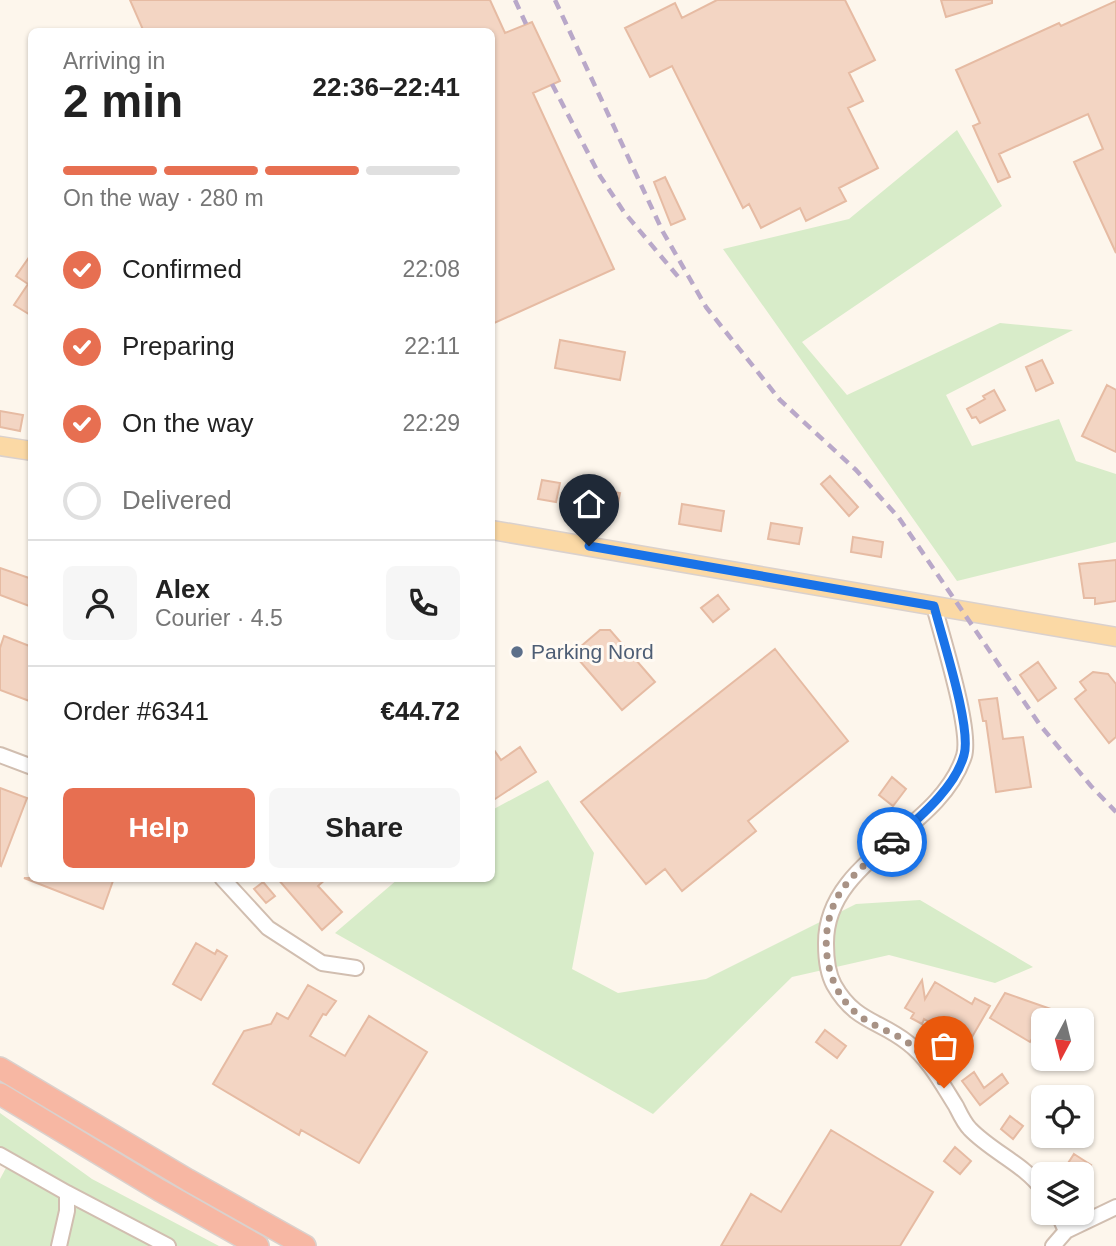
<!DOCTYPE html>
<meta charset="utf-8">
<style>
body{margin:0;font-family:Helvetica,sans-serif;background:#f6f6f6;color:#222;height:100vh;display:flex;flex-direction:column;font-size:26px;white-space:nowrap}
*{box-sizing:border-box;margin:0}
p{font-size:23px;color:#767676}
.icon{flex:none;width:38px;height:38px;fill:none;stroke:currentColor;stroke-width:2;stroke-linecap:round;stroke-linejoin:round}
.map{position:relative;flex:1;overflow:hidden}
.panel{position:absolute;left:28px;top:28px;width:467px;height:854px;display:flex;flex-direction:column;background:#fff;border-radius:10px;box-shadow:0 2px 5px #0004}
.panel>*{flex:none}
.needle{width:46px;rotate:187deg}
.buttons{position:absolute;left:1031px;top:1008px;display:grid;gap:14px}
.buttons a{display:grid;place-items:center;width:63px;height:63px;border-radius:10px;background:#fff;box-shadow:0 2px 5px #0004;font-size:35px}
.pin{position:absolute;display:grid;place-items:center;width:60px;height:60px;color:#fff;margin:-72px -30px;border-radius:50% 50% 50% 0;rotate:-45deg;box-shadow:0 0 7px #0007}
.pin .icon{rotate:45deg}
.courier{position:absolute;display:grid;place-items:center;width:70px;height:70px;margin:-35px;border:5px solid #1a73e8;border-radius:50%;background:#fff;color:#222;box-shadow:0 2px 9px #0007}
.head em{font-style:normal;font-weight:700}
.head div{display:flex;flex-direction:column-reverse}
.head{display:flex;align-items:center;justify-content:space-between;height:119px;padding:0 35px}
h1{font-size:46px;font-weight:700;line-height:52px}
.bar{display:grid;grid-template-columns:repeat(4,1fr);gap:10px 7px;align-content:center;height:84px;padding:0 35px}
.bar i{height:9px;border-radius:5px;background:#e0e0e0}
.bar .on{background:#e76f51}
.bar p{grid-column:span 4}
.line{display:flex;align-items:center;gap:18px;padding:0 35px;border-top:2px solid #e0e0e0}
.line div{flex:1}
.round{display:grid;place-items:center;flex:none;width:74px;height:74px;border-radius:10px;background:#f6f6f6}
ol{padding:0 35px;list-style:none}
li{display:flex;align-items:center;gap:21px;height:77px}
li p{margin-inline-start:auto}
li .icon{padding:7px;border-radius:50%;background:#e76f51;color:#fff;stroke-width:4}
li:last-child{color:#767676}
li i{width:38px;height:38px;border:4px solid #e0e0e0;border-radius:50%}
.cta{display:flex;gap:14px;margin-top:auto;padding:14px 35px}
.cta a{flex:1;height:80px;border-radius:10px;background:#e76f51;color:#fff;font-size:28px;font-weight:700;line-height:80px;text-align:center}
.cta a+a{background:#f6f6f6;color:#222}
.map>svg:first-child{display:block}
.green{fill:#d8ecc9}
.building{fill:#f3d5c3;stroke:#e6bba3;stroke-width:2}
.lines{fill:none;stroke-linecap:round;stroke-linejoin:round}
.minor-casing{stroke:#d1beb0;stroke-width:18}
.major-casing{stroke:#dad1cd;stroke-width:21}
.highway-casing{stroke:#dad1cd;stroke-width:24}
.minor{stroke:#fff;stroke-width:14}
.major{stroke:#fbd9a5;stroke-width:18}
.highway{stroke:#f7b7a3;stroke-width:21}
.rail{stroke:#b9a8c9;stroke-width:4.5;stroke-dasharray:10 7;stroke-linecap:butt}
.done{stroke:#a89285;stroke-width:7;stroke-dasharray:0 12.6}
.route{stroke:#1a73e8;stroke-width:9}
.service-dot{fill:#5c6f8a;stroke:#fffaf3;stroke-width:2.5}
.labels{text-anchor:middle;stroke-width:6;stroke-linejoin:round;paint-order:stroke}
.service-label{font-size:21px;fill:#4e5e75;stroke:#fffaf3;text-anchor:start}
</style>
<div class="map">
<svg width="1116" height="1246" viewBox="0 0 1116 1246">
<rect width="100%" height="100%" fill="#fdf6ec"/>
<path class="green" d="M957,130L1002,206L802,342L847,395L1000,323L1073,330L946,395L972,446L1059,419L1076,461L1116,474V542L957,581L723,249L849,219Z
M548,780L594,853L572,969L618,993L706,979L856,904L920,900L1033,967L995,983L889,955L792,977L653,1114L335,933L398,879L492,878V810Z
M0,1113L92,1179L219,1246H0V1179L7,1166L0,1162Z"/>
<path class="building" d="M130,0H490L505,33L532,22L560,81L533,93L614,269L492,324V32H144Z
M717,0H845L875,60L849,73L863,101L848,108L878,168L839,188L846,201L806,221L800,208L761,228L749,204L743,208L672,66L650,77L625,28L675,3L682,18Z
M941,0H992V3L946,17Z
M1116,1V253L1074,162L1103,149L1088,114L999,154L1010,177L998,182L973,126L980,123L956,70L1059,23L1061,26Z
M665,177L685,219L671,225L654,182Z
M32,253V316L14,305L28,284L16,276Z
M560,340L625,352L620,380L555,368Z
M1042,360L1053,383L1036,391L1026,367Z
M1107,385L1116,390V452L1082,436Z
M994,390L1005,410L980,423L976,417L972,418L967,409L985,399L983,396Z
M0,411L23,415L20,431L0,427Z
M830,476L858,507L849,516L821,484Z
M542,480L560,483L556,502L538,499Z
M585,487L620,493L616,513L582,507Z
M682,504L724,511L721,531L679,524Z
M771,523L802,528L799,544L768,539Z
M853,537L883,542L881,557L851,552Z
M1116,560V601L1095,604V598H1084L1079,564Z
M0,568L32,579V607L0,595Z
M718,595L729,609L713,622L701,608Z
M600,630H610L655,682L622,710L573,653Z
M4,636L32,647V702L0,690V648Z
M775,649L848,741L748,821L756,831L682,891L665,869L646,884L581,802Z
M1038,662L1056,688L1038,701L1020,675Z
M1093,672L1108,674L1116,684V737L1109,743L1075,699L1086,690L1080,682Z
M997,698L1003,739L1023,737L1031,787L996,792L986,721H983L979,700Z
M492,747L501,760L520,747L536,772L492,801Z
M892,777L906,789L893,806L879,795Z
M0,788L27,798L1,866L0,865Z
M24,878H114L103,909Z
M277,878H327L318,886L342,912L322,930Z
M263,882L275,896L266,903L254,889Z
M196,943L215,954L217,950L227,956L201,1000L173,984Z
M922,980L925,999L935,982L972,1004L975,998L990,1006L972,1037L961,1031L957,1039L924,1019L922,1024L911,1018L914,1013L905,1008Z
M308,985L336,1001L326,1015L323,1014L310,1036L345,1056L369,1016L427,1052L359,1163L301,1130L299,1135L213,1084L244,1031L271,1024L277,1013L288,1019Z
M1005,993L1051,1009L1030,1042L990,1018Z
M825,1030L846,1046L837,1058L816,1042Z
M974,1072L984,1088L1002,1074L1008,1083L980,1105L962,1081Z
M1010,1116L1023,1126L1013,1139L1001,1129Z
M831,1130L933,1192L900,1246H721L751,1194L781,1212Z
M955,1147L971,1161L960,1174L944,1161Z
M1074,1154L1091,1165L1085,1174H1061Z"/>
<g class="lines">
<g class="minor-casing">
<path id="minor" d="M934,606C942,637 972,731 964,756C939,833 825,858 826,944C826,957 828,974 834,985C855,1022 879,1020 908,1043C929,1059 942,1084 956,1106C960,1114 964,1123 970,1129C992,1152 1024,1164 1043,1190
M0,755L32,767
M222,878L268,928L322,963L356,968
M0,1155L67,1193L168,1246
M1066,1231L1116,1207
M59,1246L67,1211V1193
M1053,1246L1066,1231L1058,1213"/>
</g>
<g class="major-casing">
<path id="major" d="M0,446L32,451
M492,530L1116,637"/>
</g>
<g class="highway-casing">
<path id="highway" d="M0,1068L188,1180L305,1246
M0,1094L159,1190L258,1246"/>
</g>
<use href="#minor" class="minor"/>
<use href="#major" class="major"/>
<use href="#highway" class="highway"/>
<path class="rail" d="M515,0L526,24
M555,0L663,232L706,307L780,400L856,470L899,518L1040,725L1091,786L1116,812
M552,84L600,176L624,212L680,279"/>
</g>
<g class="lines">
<path class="done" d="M892,842C877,855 860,867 848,882C815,919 820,987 860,1016C874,1027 893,1032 907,1042C923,1054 934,1071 944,1088"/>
<path class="route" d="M589,546L934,606C942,638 972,728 964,755C955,789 916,820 892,842"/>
</g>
<circle class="service-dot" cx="517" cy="652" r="7"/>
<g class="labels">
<g class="service-label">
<text x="531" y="659">Parking Nord</text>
</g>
</g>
</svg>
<div class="buttons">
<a><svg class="needle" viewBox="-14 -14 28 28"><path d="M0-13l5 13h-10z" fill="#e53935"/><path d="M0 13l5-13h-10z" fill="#767676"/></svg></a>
<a><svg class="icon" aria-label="locate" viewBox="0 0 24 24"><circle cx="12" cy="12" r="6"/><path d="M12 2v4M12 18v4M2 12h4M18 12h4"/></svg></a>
<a><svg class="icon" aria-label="layers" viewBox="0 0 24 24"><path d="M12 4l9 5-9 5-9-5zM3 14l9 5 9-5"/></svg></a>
</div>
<div class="pin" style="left:944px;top:1088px;background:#ea580c"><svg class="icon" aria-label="bag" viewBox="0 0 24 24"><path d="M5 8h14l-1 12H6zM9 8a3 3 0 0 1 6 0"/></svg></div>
<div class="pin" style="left:589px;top:546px;background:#1f2937"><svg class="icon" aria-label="home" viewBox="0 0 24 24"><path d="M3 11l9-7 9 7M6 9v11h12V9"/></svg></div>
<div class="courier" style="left:892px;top:842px"><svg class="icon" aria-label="car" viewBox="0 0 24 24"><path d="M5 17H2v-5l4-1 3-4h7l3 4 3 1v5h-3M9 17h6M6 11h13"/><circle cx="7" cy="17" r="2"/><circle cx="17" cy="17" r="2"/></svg></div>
<section class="panel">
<div class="head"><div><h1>2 min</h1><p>Arriving in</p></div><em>22:36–22:41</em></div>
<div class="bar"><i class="on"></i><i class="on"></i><i class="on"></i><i></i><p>On the way · 280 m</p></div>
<ol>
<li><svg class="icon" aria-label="check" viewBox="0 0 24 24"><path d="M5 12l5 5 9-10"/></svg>Confirmed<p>22:08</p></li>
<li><svg class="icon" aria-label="check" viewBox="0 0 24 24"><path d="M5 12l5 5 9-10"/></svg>Preparing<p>22:11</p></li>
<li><svg class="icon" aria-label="check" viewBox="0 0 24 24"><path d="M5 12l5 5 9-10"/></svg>On the way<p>22:29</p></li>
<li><i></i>Delivered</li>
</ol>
<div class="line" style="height:126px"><a class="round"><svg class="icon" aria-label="person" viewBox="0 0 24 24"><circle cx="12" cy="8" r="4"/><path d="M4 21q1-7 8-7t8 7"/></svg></a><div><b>Alex</b><p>Courier · 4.5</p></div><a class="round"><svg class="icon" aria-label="phone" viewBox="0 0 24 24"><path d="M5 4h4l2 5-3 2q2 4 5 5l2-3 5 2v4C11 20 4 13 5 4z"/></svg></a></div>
<div class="line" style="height:91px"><div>Order #6341</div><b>€44.72</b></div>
<div class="cta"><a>Help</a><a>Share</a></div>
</section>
</div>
